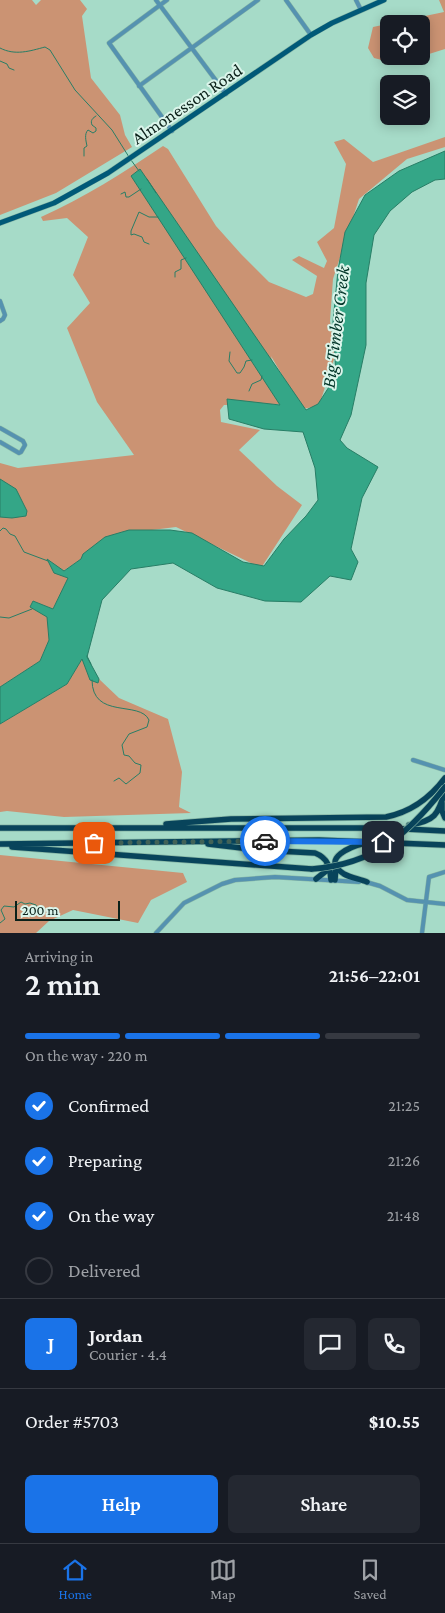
<!DOCTYPE html>
<meta charset="utf-8">
<style>
body{margin:0;font-family:"Crimson Pro",serif;background:#242831;color:#f1f3f6;height:100vh;display:flex;flex-direction:column;font-size:19px;white-space:nowrap}
*{box-sizing:border-box;margin:0}
p{font-size:16px;color:#9ea1a6}
.icon{flex:none;width:28px;height:28px;fill:none;stroke:currentColor;stroke-width:2;stroke-linecap:round;stroke-linejoin:round}
.map{position:relative;height:933px;overflow:hidden}
.panel{display:flex;flex-direction:column;background:#171b24;flex:1}
.panel>*{flex:none}
.tools{position:absolute;left:380px;top:15px;display:grid;gap:10px}
.tools a{display:grid;place-items:center;width:50px;height:50px;border-radius:8px;background:#171b24;box-shadow:0 2px 12px #0003;font-size:25px}
.scale{position:absolute;left:15px;bottom:12px;width:105px;box-sizing:border-box;padding-left:5px;border:2px solid #0b211a;border-top:0;font-size:14px;line-height:18px;white-space:nowrap;color:#0b211a;-webkit-text-stroke:4px #dbf5eb;paint-order:stroke}
.pin{position:absolute;display:grid;place-items:center;width:42px;height:42px;color:#fff;margin:-21px;border-radius:10px;box-shadow:0 2px 8px #0006}
.courier{position:absolute;display:grid;place-items:center;width:50px;height:50px;margin:-25px;border:4px solid #1a73e8;border-radius:50%;background:#fff;color:#222;box-shadow:0 1px 6px #0007}
.headline em{font-style:normal;font-weight:600}
.headline div{display:flex;flex-direction:column-reverse}
.headline{display:flex;align-items:center;justify-content:space-between;height:85px;padding:0 25px}
h1{font-size:32px;font-weight:600;line-height:38px}
.bar{display:grid;grid-template-columns:repeat(4,1fr);gap:8px 5px;align-content:center;height:60px;padding:0 25px}
.bar i{height:6px;border-radius:4px;background:#363941}
.bar .current{background:#1a73e8}
.bar p{grid-column:span 4}
.line{display:flex;align-items:center;gap:12px;padding:0 25px;border-top:1px solid #363941}
.line div{flex:1}
.round{display:grid;place-items:center;flex:none;width:52px;height:52px;border-radius:8px;background:#242831}
ol{padding:0 25px;list-style:none}
li{display:flex;align-items:center;gap:15px;height:55px}
li p{margin-inline-start:auto}
li .icon{padding:5px;border-radius:50%;background:#1a73e8;color:#fff;stroke-width:4}
li:last-child{color:#9ea1a6}
li i{width:28px;height:28px;border:2px solid #363941;border-radius:50%}
.cta{display:flex;gap:10px;margin-top:auto;padding:10px 25px}
.cta a{flex:1;height:58px;border-radius:8px;background:#1a73e8;color:#fff;font-size:20px;font-weight:600;line-height:58px;text-align:center}
.cta a+a{background:#242831;color:#f1f3f6}
.tabs{display:flex;justify-content:space-around;align-items:center;height:70px;border-top:1px solid #363941;background:#171b24;font-size:14px;color:#9ea1a6}
.tabs a{display:grid;justify-items:center;gap:2px}
.tabs .current{color:#1a73e8}
.map>svg:first-child{display:block}
.green{fill:#cb9373;fill-rule:evenodd}
.water{fill:#34a687;stroke:#287e66}
.lines{fill:none;stroke-linecap:round;stroke-linejoin:round}
.stream{stroke:#287e66;stroke-width:1}
.minor-casing{stroke:#87b6a5;stroke-width:5}
.major-casing{stroke:#87b6a5;stroke-width:6}
.highway-casing{stroke:#87b6a5;stroke-width:7}
.minor{stroke:#5592b0;stroke-width:4}
.major{stroke:#005978;stroke-width:5}
.highway{stroke:#08445b;stroke-width:5.5}
.highway-bridge-casing{stroke:#87b6a5;stroke-width:7;stroke-linecap:butt}
.highway-bridge{stroke:#08445b;stroke-width:5.5}
.done{stroke:#416257;stroke-width:5;stroke-dasharray:0 9}
.route{stroke:#1a73e8;stroke-width:6}
.labels{text-anchor:middle;stroke-width:4;stroke-linejoin:round;paint-order:stroke}
.street-label{font-size:18px;fill:#0b211a;stroke:#dbf5eb}
.water-label{font-size:19px;font-style:italic;fill:#003427;stroke:#dbf5eb}
</style>
<div class="map">
<svg width="445" height="933" viewBox="0 0 445 933">
<rect width="100%" height="100%" fill="#a6dbc8"/>
<path class="green" d="M0,0H32L36,5L41,0H80L87,9L82,16L91,78L120,115L125,135L132,147L56,193L0,215Z
M439,0H445V49L397,64L374,58L368,48L373,27L444,12ZM389,24H421V56H389Z
M445,137V147L407,159L359,199L333,279L330,321L335,356L319,406L302,409L271,356L284,404L224,405L220,410L221,422L260,430L239,450L277,486L302,505L261,568L176,527L120,534L63,571L48,560L54,572L69,577L53,609L33,601L30,607L48,617L49,640L40,661L0,687V463L18,468L134,455L97,402L67,328L90,303L73,275L88,237L67,218L43,221L41,217C84,198 124,172 163,146L168,149L216,226L241,254L269,282L306,297L313,294L317,276L292,260L299,256L324,268L327,261L317,242L334,228L346,164L334,142L344,139L373,162Z
M82,659L98,683L99,679L119,698L168,719L182,772L179,807L191,813L64,817L7,811L0,812V724L67,684Z
M0,855L183,873L187,882L151,900L138,923L73,910L49,921L36,933H0Z"/>
<path class="water" d="M445,151V179L435,180L412,192L390,211L374,235L366,283V345L351,415L340,440L347,448L378,467L362,498L351,549L358,562L351,580L330,576L301,602L265,601L217,588L173,563L131,569L102,600L87,657L99,679L98,683L90,680L82,659L67,684L0,724V687L40,661L49,640L47,617L30,607L33,601L53,609L68,578L54,573L47,559L64,571L81,559L83,554L105,537L129,530H170L192,533L243,562L264,566L284,539L306,516L318,500L315,468L303,432L264,429L229,419L227,399L280,405L131,176L140,169L306,410L318,404L336,376L333,322L338,270L345,232L365,195L399,171Z
M0,479L16,489L27,511L26,516L12,518L0,517Z"/>
<g class="lines">
<path class="stream" d="M0,48C15,56 30,51 45,47L50,50L75,90L112,130L129,157
M0,61L7,64L9,68L14,70
M84,156V148L87,146C86,141 84,134 88,130L93,133L96,131V128L92,125C90,120 93,118 96,116
M131,160L139,171
M147,179L156,193
M121,194L125,192L126,197H129L141,189
M149,244L144,242L142,237L134,234L131,235V231L139,212L149,217H158
M175,277V272L181,269V260L186,258
M230,352L229,361L237,373H240L244,367L246,361L252,360
M249,391L252,384L261,380L262,376
M0,531L3,528L6,529L10,534L15,536L24,552L48,561
M0,617L9,618L32,609
M87,656L91,664
M92,680C92,720 140,700 149,720L147,727L129,734L122,745L124,755L129,756L135,763L141,765L140,773L126,784L119,778L114,781
M0,923L5,919L1,910L4,906L14,907L21,902L25,904L30,903L36,905L39,911L44,913"/>
<g class="minor-casing">
<path id="minor" d="M156,0L226,94
M167,0L109,43L172,131
M286,0L311,35
M356,0L361,10
M139,86L258,0
M0,301L5,315L3,319L0,321
M0,428L23,441L25,445L21,452L19,453L0,442
M413,760L445,770
M366,882L380,886L407,900L445,904
M156,933L184,903L222,884L235,880L275,877L359,882
M422,933L429,877L445,872"/>
</g>
<g class="major-casing">
<path id="major" d="M0,223L54,203L108,173L311,35L332,23L384,0"/>
</g>
<g class="highway-casing">
<path id="highway" d="M442,803V811L445,818
M166,824L231,819L386,817C411,812 430,798 445,778
M409,825C435,821 438,815 445,791
M0,828H385L445,831
M365,843C353,846 319,858 344,874C351,878 360,879 367,882
M0,844L319,840L445,845
M208,844L258,850L315,853C328,858 330,867 331,880
M12,847L312,869
M316,879L326,871L327,864
M335,880L336,865"/>
</g>
<use href="#minor" class="minor"/>
<use href="#major" class="major"/>
<use href="#highway" class="highway"/>
<g class="highway-bridge-casing">
<path id="highway-bridge" d="M312,869C375,864 407,835 445,787"/>
</g>
<use href="#highway-bridge" class="highway-bridge"/>
</g>
<g class="lines">
<path class="done" d="M94,843L265,841"/>
<path class="route" d="M265,841L383,842"/>
</g>
<g class="labels">
<g class="street-label">
<text transform="translate(187 104) rotate(-34)" y="6">Almonesson Road</text>
</g>
<g class="water-label">
<text transform="translate(335 327) rotate(-83)" y="7">Big Timber Creek</text>
</g>
</g>
</svg>
<div class="tools">
<a><svg class="icon" aria-label="locate" viewBox="0 0 24 24"><circle cx="12" cy="12" r="6"/><path d="M12 2v4M12 18v4M2 12h4M18 12h4"/></svg></a>
<a><svg class="icon" aria-label="layers" viewBox="0 0 24 24"><path d="M12 4l9 5-9 5-9-5zM3 14l9 5 9-5"/></svg></a>
</div>
<div class="scale">200 m</div>
<div class="pin" style="left:94px;top:843px;background:#ea580c"><svg class="icon" aria-label="bag" viewBox="0 0 24 24"><path d="M5 8h14l-1 12H6zM9 8a3 3 0 0 1 6 0"/></svg></div>
<div class="pin" style="left:383px;top:842px;background:#1f2937"><svg class="icon" aria-label="home" viewBox="0 0 24 24"><path d="M3 11l9-7 9 7M6 9v11h12V9"/></svg></div>
<div class="courier" style="left:265px;top:841px"><svg class="icon" aria-label="car" viewBox="0 0 24 24"><path d="M5 17H2v-5l4-1 3-4h7l3 4 3 1v5h-3M9 17h6M6 11h13"/><circle cx="7" cy="17" r="2"/><circle cx="17" cy="17" r="2"/></svg></div>
</div>
<section class="panel">
<div class="headline"><div><h1>2 min</h1><p>Arriving in</p></div><em>21:56–22:01</em></div>
<div class="bar"><i class="current"></i><i class="current"></i><i class="current"></i><i></i><p>On the way · 220 m</p></div>
<ol>
<li><svg class="icon" aria-label="check" viewBox="0 0 24 24"><path d="M5 12l5 5 9-10"/></svg>Confirmed<p>21:25</p></li>
<li><svg class="icon" aria-label="check" viewBox="0 0 24 24"><path d="M5 12l5 5 9-10"/></svg>Preparing<p>21:26</p></li>
<li><svg class="icon" aria-label="check" viewBox="0 0 24 24"><path d="M5 12l5 5 9-10"/></svg>On the way<p>21:48</p></li>
<li><i></i>Delivered</li>
</ol>
<div class="line" style="height:90px"><b class="round" style="background:#1a73e8;color:#fff">J</b><div><b>Jordan</b><p>Courier · 4.4</p></div><a class="round"><svg class="icon" aria-label="chat" viewBox="0 0 24 24"><path d="M4 5h16v11H9l-5 4z"/></svg></a><a class="round"><svg class="icon" aria-label="phone" viewBox="0 0 24 24"><path d="M5 4h4l2 5-3 2q2 4 5 5l2-3 5 2v4C11 20 4 13 5 4z"/></svg></a></div>
<div class="line" style="height:65px"><div>Order #5703</div><b>$10.55</b></div>
<div class="cta"><a>Help</a><a>Share</a></div>
</section>
<nav class="tabs">
<a class="current"><svg class="icon" aria-label="home" viewBox="0 0 24 24"><path d="M3 11l9-7 9 7M6 9v11h12V9"/></svg>Home</a>
<a><svg class="icon" aria-label="map" viewBox="0 0 24 24"><path d="M3 6l6-2 6 2 6-2v14l-6 2-6-2-6 2zM9 4v14M15 6v14"/></svg>Map</a>
<a><svg class="icon" aria-label="saved" viewBox="0 0 24 24"><path d="M7 4h10v16l-5-4-5 4z"/></svg>Saved</a>
</nav>
